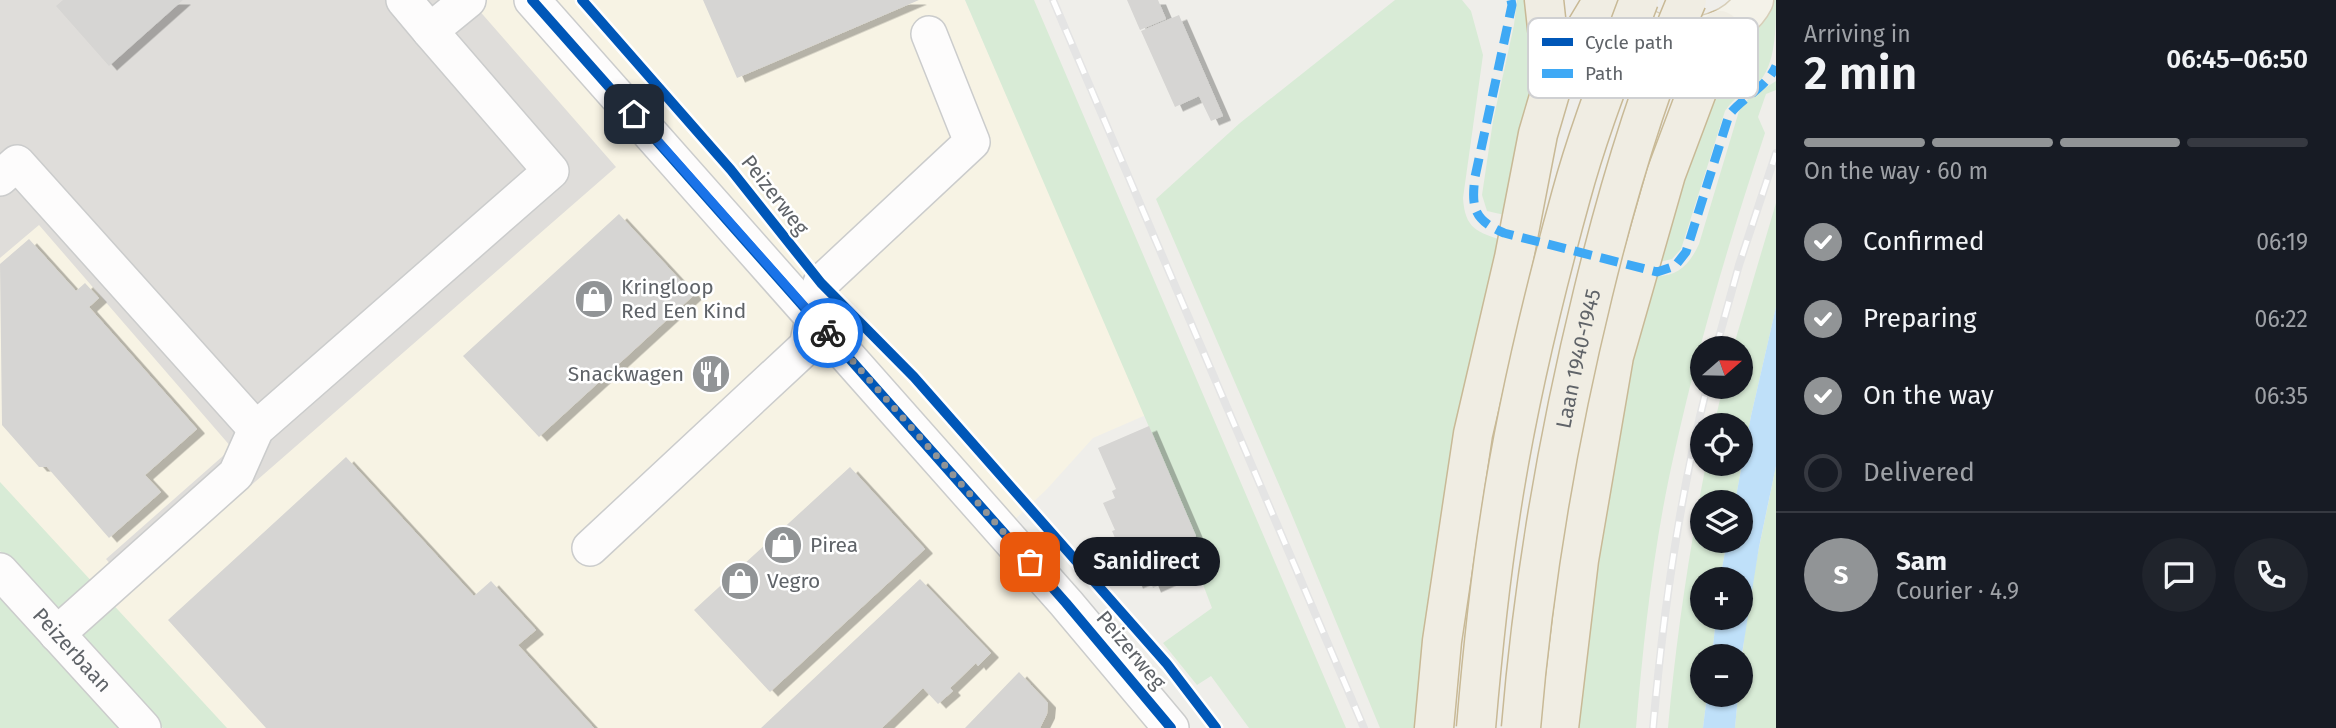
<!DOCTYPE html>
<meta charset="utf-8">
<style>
body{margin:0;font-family:"Fira Sans",sans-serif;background:#20242c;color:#f1f3f6;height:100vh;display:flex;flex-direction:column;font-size:26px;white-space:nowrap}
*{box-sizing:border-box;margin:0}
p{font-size:23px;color:#9ea1a6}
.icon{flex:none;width:38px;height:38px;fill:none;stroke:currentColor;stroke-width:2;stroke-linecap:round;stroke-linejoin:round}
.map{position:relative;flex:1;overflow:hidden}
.side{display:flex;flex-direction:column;background:#171b24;width:560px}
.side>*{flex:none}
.needle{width:46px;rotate:70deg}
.fabs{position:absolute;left:1690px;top:336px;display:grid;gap:14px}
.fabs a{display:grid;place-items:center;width:63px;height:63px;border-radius:50%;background:#171b24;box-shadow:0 2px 5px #0004;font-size:35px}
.pin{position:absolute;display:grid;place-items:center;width:60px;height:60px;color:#fff;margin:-30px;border-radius:14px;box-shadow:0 4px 10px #0006}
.courier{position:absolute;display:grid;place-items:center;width:70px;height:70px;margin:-35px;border:5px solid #1a73e8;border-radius:50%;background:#fff;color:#222;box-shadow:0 2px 9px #0007}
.bubble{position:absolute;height:49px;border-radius:24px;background:#171b24;box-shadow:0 2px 5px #0004;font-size:23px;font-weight:600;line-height:49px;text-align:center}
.overview em{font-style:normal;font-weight:600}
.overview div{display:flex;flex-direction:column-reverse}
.overview{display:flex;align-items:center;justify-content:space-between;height:119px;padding:0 28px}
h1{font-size:46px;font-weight:600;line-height:52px}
.bar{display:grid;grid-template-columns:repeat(4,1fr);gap:10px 7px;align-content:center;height:84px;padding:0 28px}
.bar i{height:9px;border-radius:5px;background:#363941}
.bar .on{background:#919496}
.bar p{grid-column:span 4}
.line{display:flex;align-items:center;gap:18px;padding:0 28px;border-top:2px solid #363941}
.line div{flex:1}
.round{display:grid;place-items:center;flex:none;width:74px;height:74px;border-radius:37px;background:#20242c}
ol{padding:0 28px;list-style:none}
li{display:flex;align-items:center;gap:21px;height:77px}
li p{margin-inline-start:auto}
li .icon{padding:7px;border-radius:50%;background:#919496;color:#fff;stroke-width:4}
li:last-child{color:#9ea1a6}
li i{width:38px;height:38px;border:4px solid #363941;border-radius:50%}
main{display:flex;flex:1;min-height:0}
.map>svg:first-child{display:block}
.commercial{fill:#f7f3e4}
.industrial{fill:#dfddda}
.green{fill:#d8ebd6}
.water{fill:#bfe0f9}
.building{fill:#d6d5d3;filter:url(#shadow)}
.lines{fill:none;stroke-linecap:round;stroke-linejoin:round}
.minor-casing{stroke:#cbcccc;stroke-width:38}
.major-casing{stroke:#d7ceb8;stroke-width:41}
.highway-casing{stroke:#c8b996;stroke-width:41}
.minor{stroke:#fdfcfc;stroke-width:35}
.major{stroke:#f4f2e9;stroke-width:38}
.highway{stroke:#f0ede3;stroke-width:38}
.rail-casing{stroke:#e4e4e4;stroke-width:8}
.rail{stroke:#fff;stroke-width:5;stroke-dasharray:16;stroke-linecap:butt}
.highway-bridge-casing{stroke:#c8b996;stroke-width:41;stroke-linecap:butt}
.highway-bridge{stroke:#f0ede3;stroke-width:38}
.quiet{stroke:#3fa9f5;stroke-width:9;stroke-dasharray:18 9;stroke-linecap:butt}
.cycleway-casing{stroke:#fff;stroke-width:15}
.cycleway{stroke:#0057b8;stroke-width:10}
.done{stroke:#919496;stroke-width:7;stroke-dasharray:0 12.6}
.route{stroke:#1a73e8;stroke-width:9}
.labels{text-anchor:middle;stroke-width:5;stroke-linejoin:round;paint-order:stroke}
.street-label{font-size:21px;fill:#5f6368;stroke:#fff}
.poi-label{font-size:21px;fill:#5f6368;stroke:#fff;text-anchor:start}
.key{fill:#fff;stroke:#cfd0d2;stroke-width:2}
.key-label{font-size:19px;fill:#5f6368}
</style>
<main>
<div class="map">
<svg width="1776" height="728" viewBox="0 0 1776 728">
<defs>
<filter id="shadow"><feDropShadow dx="8" dy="4.5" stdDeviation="0" flood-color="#0004"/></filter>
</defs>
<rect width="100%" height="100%" fill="#efeeea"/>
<path class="commercial" d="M0,0H965L1146,415L1093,438L1047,489L990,543L1116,687L1149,728H177L0,534Z"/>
<path class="industrial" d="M0,0H470L616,167L132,589L106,559L232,448L39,225L0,258Z"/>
<path class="green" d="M965,0H1034L1346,728H1249L1211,676L1197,685L1163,643L1212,608L1199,574L1212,568L1196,536Z
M1395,0H1462L1471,11L1483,55L1463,198C1465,229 1477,232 1504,241L1419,728H1380L1289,508L1156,199L1240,123Z
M1517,0H1529L1536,82L1509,216L1487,211L1482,195L1493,121L1514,25Z
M1768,0H1776C1776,28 1776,65 1758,83C1745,92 1734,97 1725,111L1681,249L1672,259L1655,263L1724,55Z
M1776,81V90L1766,94L1758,117L1765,133C1730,238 1699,342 1675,450C1654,541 1644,635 1636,728H1572L1609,452L1651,276C1676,278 1689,266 1699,244L1739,111L1748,99Z
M1776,203V307L1751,416L1735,502H1703V541H1727L1720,579H1703V618H1716L1712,656H1703V695H1707L1703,728H1668C1676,639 1689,552 1706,464H1741V425H1714L1723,387H1741V348H1733Z
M1776,466V728H1735L1738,695H1741C1741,618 1761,541 1776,466Z
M0,482L227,728H163L0,551Z
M0,596L122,728H0Z"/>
<path class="water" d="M1776,307V466L1759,547L1741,660V656H1712L1716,618H1741V579H1720L1727,541H1741V502H1735L1751,416Z
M1707,695H1738L1735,728H1703Z"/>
<path class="building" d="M63,0H183L109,66L56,6Z
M703,0H919L737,78Z
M1127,0H1158L1166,19L1140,30Z
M1179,15L1223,116L1211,121L1199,96L1175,107L1141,31Z
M619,214L694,295L539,437L463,356Z
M29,239L76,291L85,283L99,298L89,307L197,429L145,475L161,492L109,538L47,467H39L2,425L0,264Z
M1149,426L1196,536L1174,545L1186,573L1153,588L1149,578L1135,584L1112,531L1115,530L1103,503L1115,498L1112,491L1116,489L1098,448Z
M346,457L474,596L491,581L536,630L518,645L594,728H266L168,620Z
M850,467L925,549L770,692L694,610Z
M920,579L991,653L978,666L976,663L950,688L953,691L938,704L923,688L882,728H761Z
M1019,672L1048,703L1047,714L1040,728H965Z"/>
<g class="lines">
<g class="minor-casing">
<g id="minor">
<path d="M404,0L430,31"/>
<path d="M532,0L1066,603L1171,728"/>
<path d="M0,178L17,163L256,429"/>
<path d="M590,548L807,346L821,283L972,142L929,34"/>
<path id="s1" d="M0,571L143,728"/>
<path d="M57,634L236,474L256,429L551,171L430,31L468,0"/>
</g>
</g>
<g class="major-casing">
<path id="major" d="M1612,0C1623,14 1640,27 1656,33C1689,45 1738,32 1754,0"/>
</g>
<g class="highway-casing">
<path id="highway" d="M1544,0L1553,83
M1434,728L1442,641L1473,434L1514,258L1538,134L1553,83L1603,0
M1559,728L1579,560L1614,356L1666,174L1720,30"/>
</g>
<use href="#minor" class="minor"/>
<use href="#major" class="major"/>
<use href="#highway" class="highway"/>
<g class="rail-casing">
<path id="rail" d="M1053,0L1364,728
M1716,348L1739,265L1776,153
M1653,728C1663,613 1679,499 1707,387"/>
</g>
<use href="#rail" class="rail"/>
<g class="highway-bridge-casing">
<g id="highway-bridge">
<path d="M1476,728C1482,657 1489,587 1500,517C1516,409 1542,301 1571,196C1589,129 1615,65 1639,0"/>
<path id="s2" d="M1521,728C1533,582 1558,436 1593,293C1617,194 1646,94 1687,0"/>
</g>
</g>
<use href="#highway-bridge" class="highway-bridge"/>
<path class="quiet" d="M1511,0L1512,5L1475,177C1471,208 1474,220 1504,233L1657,272L1675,266L1686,252L1729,115C1744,96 1766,88 1776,66"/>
<g class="cycleway-casing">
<path id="cycleway" d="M532,0L1066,603L1171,728
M582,0L731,170L821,283L914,377L1167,664L1216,728"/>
</g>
<use href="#cycleway" class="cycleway"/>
</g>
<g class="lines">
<path class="done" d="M828,333L1030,562"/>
<path class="route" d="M634,114L828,333"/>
</g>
<defs>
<g id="shop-disc" transform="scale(2.0125)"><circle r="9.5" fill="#919496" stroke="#fff"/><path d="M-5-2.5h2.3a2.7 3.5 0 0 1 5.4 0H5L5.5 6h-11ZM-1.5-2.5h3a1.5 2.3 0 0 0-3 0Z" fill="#fff"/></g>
<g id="restaurant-disc" transform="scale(2.0125)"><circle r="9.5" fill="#919496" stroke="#fff"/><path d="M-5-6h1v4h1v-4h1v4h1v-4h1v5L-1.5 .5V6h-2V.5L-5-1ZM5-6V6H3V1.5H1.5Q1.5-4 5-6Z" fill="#fff"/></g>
</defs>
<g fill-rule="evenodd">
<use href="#shop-disc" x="594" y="299"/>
<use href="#restaurant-disc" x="711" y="374"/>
<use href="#shop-disc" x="783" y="545"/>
<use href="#shop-disc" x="740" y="581"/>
</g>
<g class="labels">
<g class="street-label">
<text transform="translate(775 195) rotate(52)" y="7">Peizerweg</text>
<text dy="7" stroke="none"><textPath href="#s2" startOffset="374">Laan 1940-1945</textPath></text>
<text dy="7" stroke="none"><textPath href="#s1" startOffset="107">Peizerbaan</textPath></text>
<text transform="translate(1131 650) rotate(50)" y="7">Peizerweg</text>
</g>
<g class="poi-label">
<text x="621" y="294">Kringloop<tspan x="621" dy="24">Red Een Kind</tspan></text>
<text x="684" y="381" text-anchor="end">Snackwagen</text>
<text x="810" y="552">Pirea</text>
<text x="767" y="588">Vegro</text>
</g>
</g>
<rect x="1528" y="18" width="230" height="80" rx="10" class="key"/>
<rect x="1542" y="38" width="31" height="8" fill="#0057b8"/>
<rect x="1542" y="69" width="31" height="9" fill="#3fa9f5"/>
<g class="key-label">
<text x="1585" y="49">Cycle path</text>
<text x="1585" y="80">Path</text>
</g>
</svg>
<div class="fabs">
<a><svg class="needle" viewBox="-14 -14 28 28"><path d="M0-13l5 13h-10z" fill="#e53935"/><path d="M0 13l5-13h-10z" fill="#9ea1a6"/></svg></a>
<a><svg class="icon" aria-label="locate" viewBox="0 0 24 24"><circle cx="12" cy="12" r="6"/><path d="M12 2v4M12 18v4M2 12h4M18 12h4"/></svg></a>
<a><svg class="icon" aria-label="layers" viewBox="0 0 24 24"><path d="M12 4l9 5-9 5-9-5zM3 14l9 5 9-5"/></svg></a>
<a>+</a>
<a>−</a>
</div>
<div class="pin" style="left:1030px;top:562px;background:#ea580c"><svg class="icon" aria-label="bag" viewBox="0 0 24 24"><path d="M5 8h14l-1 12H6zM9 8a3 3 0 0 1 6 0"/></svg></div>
<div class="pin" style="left:634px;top:114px;background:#1f2937"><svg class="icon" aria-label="home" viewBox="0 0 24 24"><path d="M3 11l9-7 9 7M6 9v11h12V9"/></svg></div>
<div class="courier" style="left:828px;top:333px"><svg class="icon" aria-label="bike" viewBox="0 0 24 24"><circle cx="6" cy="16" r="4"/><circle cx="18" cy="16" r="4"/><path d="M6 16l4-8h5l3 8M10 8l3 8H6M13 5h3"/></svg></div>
<div class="bubble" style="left:1073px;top:537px;width:147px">Sanidirect</div>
</div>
<section class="side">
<div class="overview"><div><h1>2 min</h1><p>Arriving in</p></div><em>06:45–06:50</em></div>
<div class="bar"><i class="on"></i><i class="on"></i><i class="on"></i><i></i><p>On the way · 60 m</p></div>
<ol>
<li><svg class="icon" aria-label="check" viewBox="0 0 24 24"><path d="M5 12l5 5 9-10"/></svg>Confirmed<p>06:19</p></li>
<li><svg class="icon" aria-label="check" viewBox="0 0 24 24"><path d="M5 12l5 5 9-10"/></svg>Preparing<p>06:22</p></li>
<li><svg class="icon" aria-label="check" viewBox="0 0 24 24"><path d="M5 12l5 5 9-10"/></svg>On the way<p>06:35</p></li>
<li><i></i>Delivered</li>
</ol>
<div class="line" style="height:126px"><b class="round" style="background:#919496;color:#fff">S</b><div><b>Sam</b><p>Courier · 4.9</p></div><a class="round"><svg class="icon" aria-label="chat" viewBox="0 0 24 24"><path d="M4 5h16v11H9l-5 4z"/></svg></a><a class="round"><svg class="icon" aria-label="phone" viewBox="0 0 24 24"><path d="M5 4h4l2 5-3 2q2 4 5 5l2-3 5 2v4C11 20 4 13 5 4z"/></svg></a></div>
</section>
</main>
